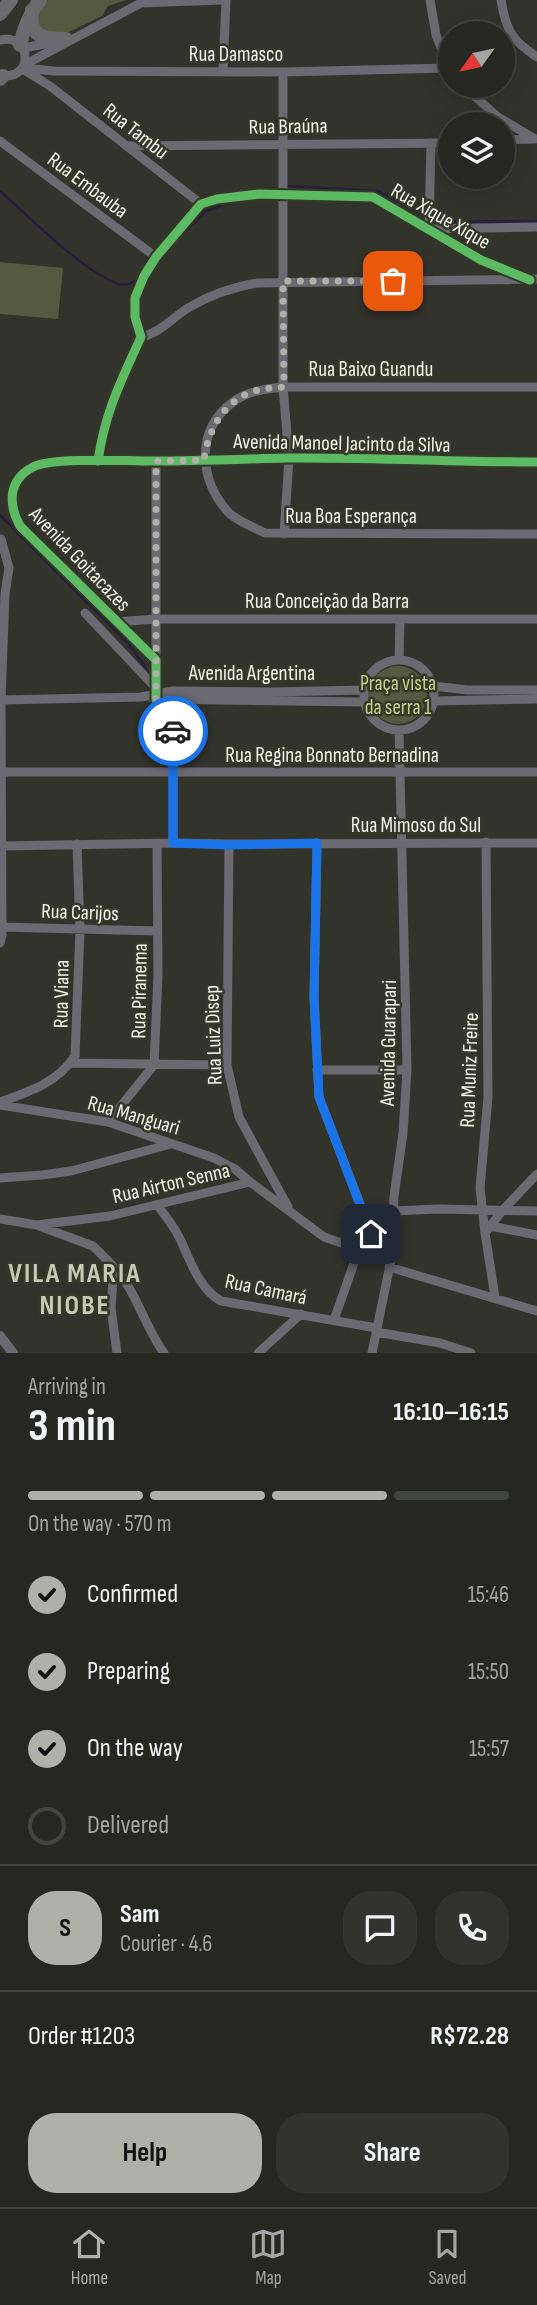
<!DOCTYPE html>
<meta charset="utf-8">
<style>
body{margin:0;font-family:"Sofia Sans Condensed",sans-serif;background:#32332e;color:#f1f3f6;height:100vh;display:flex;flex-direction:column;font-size:26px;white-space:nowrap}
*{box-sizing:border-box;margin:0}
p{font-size:23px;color:#a4a5a5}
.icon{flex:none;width:38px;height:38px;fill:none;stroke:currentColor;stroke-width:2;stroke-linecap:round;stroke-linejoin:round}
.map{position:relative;height:1353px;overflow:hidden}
.panel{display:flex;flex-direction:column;background:#262721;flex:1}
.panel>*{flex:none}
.needle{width:46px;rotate:237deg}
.buttons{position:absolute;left:438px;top:21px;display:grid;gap:14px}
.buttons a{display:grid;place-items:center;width:77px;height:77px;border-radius:50%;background:#262721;box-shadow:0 4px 18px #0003,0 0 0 2px #42443f;font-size:35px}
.pin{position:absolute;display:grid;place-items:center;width:60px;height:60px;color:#fff;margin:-30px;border-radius:14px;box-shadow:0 4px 10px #0006}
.courier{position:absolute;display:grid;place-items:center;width:70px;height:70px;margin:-35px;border:5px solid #1a73e8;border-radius:50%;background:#fff;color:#222;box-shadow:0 2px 9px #0007}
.summary em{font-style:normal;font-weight:700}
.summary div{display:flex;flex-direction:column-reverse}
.summary{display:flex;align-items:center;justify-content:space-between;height:119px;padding:0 28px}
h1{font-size:46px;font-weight:700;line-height:52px}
.bar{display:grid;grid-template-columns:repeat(4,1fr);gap:10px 7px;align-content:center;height:84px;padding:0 28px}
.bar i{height:9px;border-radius:5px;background:#42443f}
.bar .current{background:#afb1a8}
.bar p{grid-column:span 4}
.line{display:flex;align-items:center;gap:18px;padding:0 28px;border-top:2px solid #42443f}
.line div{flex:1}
.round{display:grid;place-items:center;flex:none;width:74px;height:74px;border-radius:28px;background:#32332e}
ol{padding:0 28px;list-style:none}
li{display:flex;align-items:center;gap:21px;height:77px}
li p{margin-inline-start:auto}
li .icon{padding:7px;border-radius:50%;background:#afb1a8;color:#111;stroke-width:4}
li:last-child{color:#a4a5a5}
li i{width:38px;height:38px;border:4px solid #42443f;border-radius:50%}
.action{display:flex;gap:14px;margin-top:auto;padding:14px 28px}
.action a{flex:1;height:80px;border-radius:28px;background:#afb1a8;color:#111;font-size:28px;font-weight:700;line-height:80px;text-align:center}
.action a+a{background:#32332e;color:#f1f3f6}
.tabs{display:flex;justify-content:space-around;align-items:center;height:98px;border-top:2px solid #42443f;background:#262721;font-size:19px;color:#a4a5a5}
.tabs a{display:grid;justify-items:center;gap:4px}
.tabs .current{color:#afb1a8}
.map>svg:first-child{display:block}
.green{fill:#555940}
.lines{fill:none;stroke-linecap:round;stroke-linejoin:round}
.stream{stroke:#281c3f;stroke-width:2.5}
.minor{stroke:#6b6971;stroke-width:9}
.tertiary{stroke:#6b6971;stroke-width:10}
.primary{stroke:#6a6a6f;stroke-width:14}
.cycleway-casing{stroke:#353728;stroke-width:13}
.cycleway{stroke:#5cba63;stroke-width:9}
.done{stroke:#afb1a8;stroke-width:7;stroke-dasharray:0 12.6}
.route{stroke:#1a73e8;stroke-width:9}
.labels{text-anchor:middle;stroke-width:5;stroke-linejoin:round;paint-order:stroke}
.street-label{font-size:21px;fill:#f2f4eb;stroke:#353728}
.park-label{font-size:21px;fill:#c5d184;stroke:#353728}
.district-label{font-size:28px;font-weight:bold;letter-spacing:2px;fill:#c5c9b6;stroke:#353728}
</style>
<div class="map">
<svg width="537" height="1353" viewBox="0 0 537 1353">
<rect width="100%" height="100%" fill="#32342c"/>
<path class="green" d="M48,0H126L108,6L102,16L67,33L52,36L39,28C37,14 36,9 48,0Z
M0,262L63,268L58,319L0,314Z
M369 695a29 29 0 1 1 58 0a29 29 0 1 1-58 0Z"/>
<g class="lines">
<path class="stream" d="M288,186L378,191L426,216
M0,191C31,218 81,270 118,284C125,286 132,284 138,279
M433,220L438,222L537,221
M170,246L206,211L235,201
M0,515L128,643L146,668"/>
<path class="minor" d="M430,0L436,35L450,70
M501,0C506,30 511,40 537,57
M0,40C33,33 34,82 0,75
M23,48L55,42
M24,65L141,3L221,0
M23,68L54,71L283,72L448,68
M24,70L50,86L201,204
M223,71L226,0
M283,72V387L289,458L284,534
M463,86L498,117L535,139
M502,140L535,139
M0,141L156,257
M127,146L450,143
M429,228L431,143
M431,229L537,227
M141,337C160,333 172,318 188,308C210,295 232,287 257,283L537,279
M537,387H283C266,389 248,391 233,402C195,430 199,479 228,512C237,521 253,527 265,533L537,534
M98,461C105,412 121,381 141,337L135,317V298L144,276L156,257L201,204L217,199L259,194L373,197L481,260L530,280
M156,461V660
M85,613L156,688
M116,622L155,619H537
M399,660L400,619
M364 695a35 35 0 1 1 70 0a35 35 0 1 1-70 0Z
M433,686L468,690H537
M173,696V843
M153,699L365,702
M0,700L141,697L173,691L272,692L365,690
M156,700V660L20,526C8,504 8,480 33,467C52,457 130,461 155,461C199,461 243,459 287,458C370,457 454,462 537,462
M433,701L537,699
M1,772H537
M486,842L488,1097L480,1188L485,1233L495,1297
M317,843L314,997L319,1097L380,1256
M229,844L227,1065L239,1117L288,1207
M2,846L173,843L229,844L537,843
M1,927L157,931
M0,943L2,935L1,700L5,594L9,568L1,539
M70,1063L227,1065
M317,1070H407
M0,1102C29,1092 57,1083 75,1056L80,930L77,844
M0,1105L108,1122L214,1158L235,1169L250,1182
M108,1122L154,1065L158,975L157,844
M0,1178L42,1175L71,1171L171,1144
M157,1205C165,1215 173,1225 179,1237C190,1259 198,1288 221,1301L377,1328
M393,1211L438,1209L537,1211
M0,1219L37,1225L110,1216L250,1182L324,1237L383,1257
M39,1226L93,1246L110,1263L113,1279L111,1308L117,1353
M490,1226L537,1235
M485,1233L502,1211L537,1174
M110,1263C136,1288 143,1324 164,1353
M389,1267L537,1311
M334,1320L359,1249
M376,1332L440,1343L471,1353
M258,1353L301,1314
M372,1353L391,1260L394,1196L403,1133L407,1070L399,730"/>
<path class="tertiary" d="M0,1336L13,1353"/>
<path class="primary" d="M32,10C28,37 43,39 66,39
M0,14L11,0
M20,45C24,28 29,14 40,0
M0,79L3,76"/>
<g class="cycleway-casing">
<path id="cycleway" d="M98,461C105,412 121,381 141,337L135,317V298L144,276L156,257L201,204L217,199L259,194L373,197L481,260L530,280
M156,700V660L20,526C8,504 8,480 33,467C52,457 130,461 155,461C199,461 243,459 287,458C370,457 454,462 537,462"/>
</g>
<use href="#cycleway" class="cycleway"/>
</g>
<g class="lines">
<path class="done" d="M173,731L174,700H156V461L204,460C208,430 224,400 255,391C264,388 274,388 284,387L283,281H393"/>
<path class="route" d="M173,731V843L229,845L317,843L314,997L319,1097L371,1234"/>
</g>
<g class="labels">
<g class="street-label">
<text x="236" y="61">Rua Damasco</text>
<text transform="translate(288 126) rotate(-1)" y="7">Rua Braúna</text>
<text transform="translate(136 131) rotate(38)" y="7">Rua Tambu</text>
<text transform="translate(88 185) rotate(37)" y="7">Rua Embauba</text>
<text transform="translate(441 216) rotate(30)" y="7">Rua Xique Xique</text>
<text x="371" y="376">Rua Baixo Guandu</text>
<text transform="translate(342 443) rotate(1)" y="7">Avenida Manoel Jacinto da Silva</text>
<text x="351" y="523">Rua Boa Esperança</text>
<text transform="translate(80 559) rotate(46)" y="7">Avenida Goitacazes</text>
<text x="327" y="608">Rua Conceição da Barra</text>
<text x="252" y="680">Avenida Argentina</text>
<text x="332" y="762">Rua Regina Bonnato Bernadina</text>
<text x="416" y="832">Rua Mimoso do Sul</text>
<text transform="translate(80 912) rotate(2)" y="7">Rua Carijos</text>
<text transform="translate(139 991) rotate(-89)" y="7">Rua Piranema</text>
<text transform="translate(61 994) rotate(-89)" y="7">Rua Viana</text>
<text transform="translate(213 1035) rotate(-92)" y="7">Rua Luiz Disep</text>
<text transform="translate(388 1043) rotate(-89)" y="7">Avenida Guarapari</text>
<text transform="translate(469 1070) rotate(-88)" y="7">Rua Muniz Freire</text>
<text transform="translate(134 1115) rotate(16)" y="7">Rua Manguari</text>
<text transform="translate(171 1183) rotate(-13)" y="7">Rua Airton Senna</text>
<text transform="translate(266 1289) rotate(12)" y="7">Rua Camará</text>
</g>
<g class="park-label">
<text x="398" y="690">Praça vista<tspan x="398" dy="24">da serra 1</tspan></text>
</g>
<g class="district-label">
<text x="75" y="1282">VILA MARIA<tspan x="75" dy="32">NIOBE</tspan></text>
</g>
</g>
</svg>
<div class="buttons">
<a><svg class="needle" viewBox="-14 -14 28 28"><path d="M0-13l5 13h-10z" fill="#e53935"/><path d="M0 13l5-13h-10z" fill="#a4a5a5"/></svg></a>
<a><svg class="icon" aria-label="layers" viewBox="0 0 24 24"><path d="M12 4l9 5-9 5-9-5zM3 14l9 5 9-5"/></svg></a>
</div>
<div class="pin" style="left:393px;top:281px;background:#ea580c"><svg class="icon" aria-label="bag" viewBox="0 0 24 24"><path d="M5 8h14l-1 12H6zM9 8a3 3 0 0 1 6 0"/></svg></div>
<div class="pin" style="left:371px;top:1234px;background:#1f2937"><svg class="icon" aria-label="home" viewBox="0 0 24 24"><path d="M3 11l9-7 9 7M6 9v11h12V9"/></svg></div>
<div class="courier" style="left:173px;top:731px"><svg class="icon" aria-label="car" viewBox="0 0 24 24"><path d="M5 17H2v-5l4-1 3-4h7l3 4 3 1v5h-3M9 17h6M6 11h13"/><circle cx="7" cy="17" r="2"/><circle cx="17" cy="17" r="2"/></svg></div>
</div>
<section class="panel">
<div class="summary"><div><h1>3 min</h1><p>Arriving in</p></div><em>16:10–16:15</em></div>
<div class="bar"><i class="current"></i><i class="current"></i><i class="current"></i><i></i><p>On the way · 570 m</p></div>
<ol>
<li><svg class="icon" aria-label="check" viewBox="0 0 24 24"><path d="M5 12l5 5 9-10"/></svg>Confirmed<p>15:46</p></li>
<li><svg class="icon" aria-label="check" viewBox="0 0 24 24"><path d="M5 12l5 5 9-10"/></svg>Preparing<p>15:50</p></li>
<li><svg class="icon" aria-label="check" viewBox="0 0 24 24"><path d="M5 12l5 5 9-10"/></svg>On the way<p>15:57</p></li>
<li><i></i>Delivered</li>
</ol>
<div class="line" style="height:126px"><b class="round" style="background:#afb1a8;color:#111">S</b><div><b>Sam</b><p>Courier · 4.6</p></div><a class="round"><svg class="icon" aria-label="chat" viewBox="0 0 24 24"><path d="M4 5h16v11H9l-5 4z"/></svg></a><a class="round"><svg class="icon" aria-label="phone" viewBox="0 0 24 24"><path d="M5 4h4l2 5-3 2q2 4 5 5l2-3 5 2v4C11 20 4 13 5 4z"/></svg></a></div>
<div class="line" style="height:91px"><div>Order #1203</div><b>R$72.28</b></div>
<div class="action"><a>Help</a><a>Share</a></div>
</section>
<nav class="tabs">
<a class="current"><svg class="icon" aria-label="home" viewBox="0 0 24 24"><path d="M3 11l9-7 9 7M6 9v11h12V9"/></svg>Home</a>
<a><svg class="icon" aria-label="map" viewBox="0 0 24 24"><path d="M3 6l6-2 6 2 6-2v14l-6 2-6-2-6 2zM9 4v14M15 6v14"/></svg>Map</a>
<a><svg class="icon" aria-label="saved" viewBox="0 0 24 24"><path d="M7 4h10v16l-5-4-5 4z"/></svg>Saved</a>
</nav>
